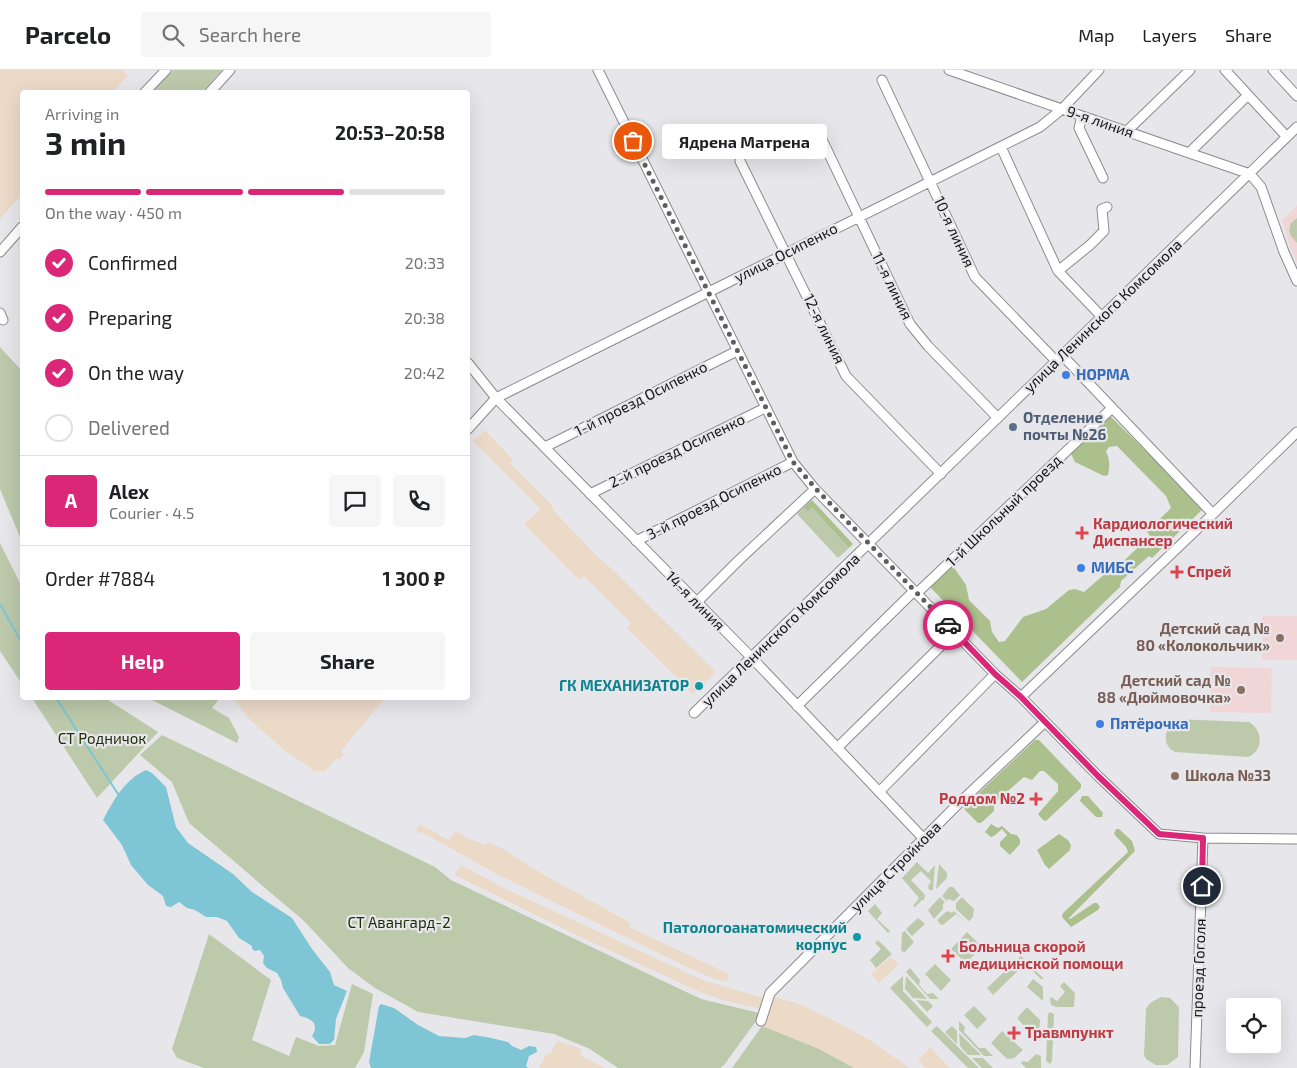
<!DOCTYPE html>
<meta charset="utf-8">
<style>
body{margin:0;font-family:"Exo 2",sans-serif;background:#f6f6f6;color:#202124;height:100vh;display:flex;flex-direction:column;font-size:19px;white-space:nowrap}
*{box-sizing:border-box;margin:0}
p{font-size:16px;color:#757577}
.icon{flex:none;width:28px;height:28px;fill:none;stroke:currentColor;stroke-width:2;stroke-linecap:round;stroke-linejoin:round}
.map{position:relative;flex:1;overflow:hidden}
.details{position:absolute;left:20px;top:20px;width:450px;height:610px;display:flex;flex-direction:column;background:#fff;border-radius:5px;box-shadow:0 5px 20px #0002}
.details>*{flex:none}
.fabs{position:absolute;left:1226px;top:928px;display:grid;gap:10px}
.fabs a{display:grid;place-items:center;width:55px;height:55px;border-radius:5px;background:#fff;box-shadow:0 5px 20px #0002;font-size:25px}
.pin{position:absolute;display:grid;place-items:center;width:42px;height:42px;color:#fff;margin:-21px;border:2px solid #fff;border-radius:50%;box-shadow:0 1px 5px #0007}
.courier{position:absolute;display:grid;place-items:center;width:50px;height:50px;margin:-25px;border:4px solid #db2777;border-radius:50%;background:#fff;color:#222;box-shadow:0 1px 6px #0007}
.bubble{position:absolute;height:35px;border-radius:5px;background:#fff;box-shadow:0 5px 20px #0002;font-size:16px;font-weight:700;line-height:35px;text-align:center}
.head em{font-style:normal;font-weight:700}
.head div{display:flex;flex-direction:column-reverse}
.head{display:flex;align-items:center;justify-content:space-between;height:85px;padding:0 25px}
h1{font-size:32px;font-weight:700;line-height:38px}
.bar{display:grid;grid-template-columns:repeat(4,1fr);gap:8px 5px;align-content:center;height:60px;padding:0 25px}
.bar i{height:6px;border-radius:4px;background:#e0e0e0}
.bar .active{background:#db2777}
.bar p{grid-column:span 4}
.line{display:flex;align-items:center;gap:12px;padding:0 25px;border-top:1px solid #e0e0e0}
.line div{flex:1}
.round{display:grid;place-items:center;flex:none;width:52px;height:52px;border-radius:5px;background:#f6f6f6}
ol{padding:0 25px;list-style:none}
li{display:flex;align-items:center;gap:15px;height:55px}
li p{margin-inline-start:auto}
li .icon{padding:5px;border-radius:50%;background:#db2777;color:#fff;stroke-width:4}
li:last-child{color:#757577}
li i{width:28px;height:28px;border:2px solid #e0e0e0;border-radius:50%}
.cta{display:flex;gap:10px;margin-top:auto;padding:10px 25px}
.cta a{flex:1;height:58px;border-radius:5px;background:#db2777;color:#fff;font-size:20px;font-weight:700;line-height:58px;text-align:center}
.cta a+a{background:#f6f6f6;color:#202124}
header{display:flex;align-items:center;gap:30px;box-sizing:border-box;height:70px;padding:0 25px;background:#fff;border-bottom:1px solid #e0e0e0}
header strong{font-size:24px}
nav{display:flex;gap:28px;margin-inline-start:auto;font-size:18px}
.search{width:350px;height:45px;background:#f6f6f6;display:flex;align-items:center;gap:12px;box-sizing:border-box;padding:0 18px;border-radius:5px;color:#757577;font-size:19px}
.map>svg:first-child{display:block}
.industrial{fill:#ecdac9}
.education{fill:#f1d6d8}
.green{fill:#bcc9aa}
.forest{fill:#abc08c}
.water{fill:#7ec6d5}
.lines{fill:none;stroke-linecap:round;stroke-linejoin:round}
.stream{stroke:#7ec6d5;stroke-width:2}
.minor-casing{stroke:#8b8b8f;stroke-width:11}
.minor{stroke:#fff;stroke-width:9}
.done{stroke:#5e5e61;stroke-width:5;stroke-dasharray:0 9}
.route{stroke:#db2777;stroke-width:6}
.shop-dot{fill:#3f7fe0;stroke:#e7e7eb;stroke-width:2}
.service-dot{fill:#5c6f8a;stroke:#e7e7eb;stroke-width:2}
.health-dot{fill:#e0444e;stroke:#e7e7eb;stroke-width:2}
.education-dot{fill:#8d6e63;stroke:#e7e7eb;stroke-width:2}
.culture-dot{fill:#0f9aa8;stroke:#e7e7eb;stroke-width:2}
.labels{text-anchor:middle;stroke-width:4.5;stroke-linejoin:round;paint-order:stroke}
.street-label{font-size:15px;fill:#151516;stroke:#e7e7eb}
.shop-label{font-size:15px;font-weight:bold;fill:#366cbe;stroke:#e7e7eb;text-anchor:start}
.service-label{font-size:15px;font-weight:bold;fill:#4e5e75;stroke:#e7e7eb;text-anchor:start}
.health-label{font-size:15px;font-weight:bold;fill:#be3a42;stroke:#e7e7eb;text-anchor:start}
.education-label{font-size:15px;font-weight:bold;fill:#785e54;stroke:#e7e7eb;text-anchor:end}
.culture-label{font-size:15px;font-weight:bold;fill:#0d838f;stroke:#e7e7eb;text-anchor:end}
.park-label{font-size:15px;fill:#212e06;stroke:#e7e7eb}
</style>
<header>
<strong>Parcelo</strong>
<div class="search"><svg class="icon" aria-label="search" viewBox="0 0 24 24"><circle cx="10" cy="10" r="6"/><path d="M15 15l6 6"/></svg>Search here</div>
<nav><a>Map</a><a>Layers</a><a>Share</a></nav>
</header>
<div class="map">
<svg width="1297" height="998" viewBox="0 0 1297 998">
<rect width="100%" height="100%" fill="#e7e7eb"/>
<path class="industrial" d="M0,0H122L128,5L113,22H22V124L0,149Z
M485,360L513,390L511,394L550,433L555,442L597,486L613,500L716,602L693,624L627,558L631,553L584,506L579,510L524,454L541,439L473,371Z
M233,628H385L341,681L344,684L339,690L337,688L325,701H315L284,680L250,650Z
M419,754L449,770L455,761L468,768L486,775L487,772L503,779L546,806L631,853L629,857L729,904L727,912L712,908L687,897L498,805L422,762L421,764L416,761Z
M461,795L506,819L705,911L765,928L760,939L723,930L700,922L576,865L455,805Z
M891,887L899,894L879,913L871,904Z
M774,927L797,933L833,950L868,969L910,998H854L819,979L762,956Z
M557,971L582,979L580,985L605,998H539L547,983L550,984Z
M930,977L950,998H926L918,991Z"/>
<path class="education" d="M1297,135V193L1290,178L1282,150Z
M1262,546H1297V590H1262Z
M1211,597L1272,598L1271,643L1210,642Z"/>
<path class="green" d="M173,0H222L202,22H152Z
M1297,148V173L1291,166L1289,160L1291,153Z
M0,277L22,301V472L0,419Z
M804,437L807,440L812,438L849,478L838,488L797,444Z
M0,473L22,517V614L0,581Z
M32,628H105L158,662L97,728Z
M148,628H214L219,629L212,638L229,648L239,667L237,673Z
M1174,649L1249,652C1263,660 1264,680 1248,687L1175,682C1161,675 1165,659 1174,649Z
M162,665L435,797L451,810L701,929L759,943L756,951L724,995L720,998H618L590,979L554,964L418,942L375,918L348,898L304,851L189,753L172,712L140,685Z
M917,792L928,803L935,795L933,820H929L928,816L931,811L921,801L911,810L925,825L924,830H922L915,837L913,836L919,828L902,808Z
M939,794L947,803V808L936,819Z
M949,817H953L960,825L954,831L948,829L947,831L942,826Z
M940,827L945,832L943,834V839L934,849L928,840Z
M962,827L974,839L973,847L969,851L956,839V833Z
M875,834L882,843L877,849L890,861L888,863L868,841Z
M947,841L952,843L954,841L966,853L956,844L943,855L940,854L937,850Z
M918,848L925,854L912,866L906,859Z
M905,861L914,872L904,883L901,880L902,863Z
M967,862L982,877L966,893L951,879Z
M209,864L271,910L252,970L289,986L296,967L319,976L335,975L352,914L373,924L364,982L355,998H204L177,988L172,979Z
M878,870L892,884L876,898L870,890L881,879L875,873Z
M1021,886L1044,909H1041L1025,894L993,925L987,918Z
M935,894L951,910L941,921L925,904Z
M910,898L920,910L919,915L927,924L933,923L939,929H930L906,902Z
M903,906V921L932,952L927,957L890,918Z
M906,906L927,929L913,928L905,919Z
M1033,909L1043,917V931L1027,917Z
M1064,912L1075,923L1074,937H1056L1051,935L1050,929L1051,927L1057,931L1065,922L1060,916Z
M1161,927L1170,928L1179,937L1178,987L1167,995H1156L1146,989L1144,985L1146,939L1150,933Z
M916,930L928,931L933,936L927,942Z
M974,936L987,949L977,959L964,945Z
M1027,937L1040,950L1039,964L1035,968L1017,948Z
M1050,942L1054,944L1052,991L1050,994L1046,991L1048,944Z
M959,951L965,957L964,962L979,978H985L993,986H984L959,960Z
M762,956L819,979L854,998H732Z
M937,956L979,998H968L931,961Z
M952,956L957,961V974L945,962Z
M1002,961L1023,980L1014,988L1007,989L991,973Z
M959,963L981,985H968L960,976Z
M1036,984L1041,986V998H1026L1021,993L1023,991L1028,992Z
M972,988H983L993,998H982Z"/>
<path class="forest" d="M1109,345L1204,438L1152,488L1149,486L1121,511L1120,517L1022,612L930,517L950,497L955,499L966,515L969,530L990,551L992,562L999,572L1005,571L1023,547L1046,539L1069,520L1075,519L1084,522L1106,503L1110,504L1150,466L1147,462L1171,438L1166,426L1117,376L1109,377L1106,381C1110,390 1110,396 1108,405L1104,406L1075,392L1070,382Z
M812,430L853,474L849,478L812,438L807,441L804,437Z
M1035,670H1039L1081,714V718L1046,751L1043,750L1038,744L1058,721V714L1044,701H1040L1032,710L1024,707L994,733V741L981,753H978L965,740L964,737Z
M1082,726H1088L1103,743L1102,747H1096L1080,731Z
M991,754L998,758L1002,756L1011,764L1017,765L1020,770V774L1010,785L1000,776V772L1007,765L1002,759L994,766L991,767L985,762Z
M1116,759H1119L1132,771L1135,781L1068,849H1070L1094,833H1097L1100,837L1098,840L1071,857L1062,847L1063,843L1128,782L1126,777L1114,764Z
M1059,764L1068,770L1071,775L1070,780L1049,799L1045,795L1037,780Z"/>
<path class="water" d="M146,700L152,703L166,717L176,757L188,773L233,804L252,822L292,848L312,879L330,902L334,915L347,921L336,949L334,970L330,974H319L312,966C319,954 313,949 300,946L283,918L281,910L277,903L267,898L263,893L264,886L260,880L255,881L252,879V876L239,868L227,851L217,847H206L195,840L187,838L179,832L171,837L166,836L163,826L148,815L131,795L122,775L103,750C114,730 124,710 146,700Z
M381,934L394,938L418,955L439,966L465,968L474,965L491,968L508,972L512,976L521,980L529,976L536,977L537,982L529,986L526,996L528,998H371L369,992L379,936Z"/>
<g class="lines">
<path class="stream" d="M0,534L22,573
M56,628L118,724"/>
<g class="minor-casing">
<path id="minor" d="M598,0L793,392L815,419L995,604L1021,627L1098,706L1159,764L1203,768L1297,769
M949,0L1250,104L1261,117L1284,182L1297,211
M1225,0L1287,67
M1273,0L1297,26
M882,10L975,207L1056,291
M145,22L166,0
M210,22L230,0
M1082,46L1079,58L1103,108
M818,61L910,254L928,276L998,348
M1127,61L1190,0
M1001,77L1058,201L1102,247
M1189,83L1248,25
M740,91L846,306L941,404
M0,182L22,157
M1058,201L1090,175L1104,161L1102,139L1107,137
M0,243L3,250
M1062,285L1213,444
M468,293L496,328L752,588L924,769
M468,359L496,328L1040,57L1062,39L1099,0
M545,377L737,281
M590,424L765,338
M636,471L793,392
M917,523L1112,338
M696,533L738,491L815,419
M1021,627L1213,444L1297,362
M797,636L914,521
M694,643L1297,57
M837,678L955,562
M879,722L995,604
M761,951L770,923L781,912L957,735L1045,652
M1195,998L1203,768"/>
</g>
<use href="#minor" class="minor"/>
</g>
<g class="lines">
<path class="done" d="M633,71L793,392L816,419L948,555"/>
<path class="route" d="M948,555L995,604L1021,627L1098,706L1159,764L1203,768L1202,816"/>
</g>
<g class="shop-dot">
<circle cx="1066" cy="305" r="5"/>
<circle cx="1081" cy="498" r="5"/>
<circle cx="1100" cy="654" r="5"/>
</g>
<circle class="service-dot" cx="1013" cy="357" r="5"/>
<g class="health-dot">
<path d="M1079.5 455.5h5v5h5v5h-5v5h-5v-5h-5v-5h5z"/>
<path d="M1174.5 494.5h5v5h5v5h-5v5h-5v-5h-5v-5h5z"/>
<path d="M1033.5 721.5h5v5h5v5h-5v5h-5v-5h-5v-5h5z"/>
<path d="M945.5 878.5h5v5h5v5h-5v5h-5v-5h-5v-5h5z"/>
<path d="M1011.5 955.5h5v5h5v5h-5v5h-5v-5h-5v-5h5z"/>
</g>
<g class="education-dot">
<circle cx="1280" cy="568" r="5"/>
<circle cx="1241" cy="620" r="5"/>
<circle cx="1175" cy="706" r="5"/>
</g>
<g class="culture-dot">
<circle cx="699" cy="616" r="5"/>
<circle cx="857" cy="867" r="5"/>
</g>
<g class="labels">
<g class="street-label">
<text transform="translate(1100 52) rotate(19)" y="5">9-я линия</text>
<text transform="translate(954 162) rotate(65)" y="5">10-я линия</text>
<text transform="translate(786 183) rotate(-27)" y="5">улица Осипенко</text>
<text transform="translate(892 216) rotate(64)" y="5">11-я линия</text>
<text transform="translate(1103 246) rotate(-44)" y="5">улица Ленинского Комсомола</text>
<text transform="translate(824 259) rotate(64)" y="5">12-я линия</text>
<text transform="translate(641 329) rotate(-27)" y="5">1-й проезд Осипенко</text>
<text transform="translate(677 381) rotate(-26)" y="5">2-й проезд Осипенко</text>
<text transform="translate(714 432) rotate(-27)" y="5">3-й проезд Осипенко</text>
<text transform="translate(1004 441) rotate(-44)" y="5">1-й Школьный проезд</text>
<text transform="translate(695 531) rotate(45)" y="5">14-я линия</text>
<text transform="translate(781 560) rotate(-44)" y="5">улица Ленинского Комсомола</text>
<text transform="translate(896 797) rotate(-45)" y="5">улица Стройкова</text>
<text transform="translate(1199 898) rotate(-88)" y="5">проезд Гоголя</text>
</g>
<g class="shop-label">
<text x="1076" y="310">НОРМА</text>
<text x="1091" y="503">МИБС</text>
<text x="1110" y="659">Пятёрочка</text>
</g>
<g class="service-label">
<text x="1023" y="353">Отделение<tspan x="1023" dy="17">почты №26</tspan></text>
</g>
<g class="health-label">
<text x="1093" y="459">Кардиологический<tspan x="1093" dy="17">Диспансер</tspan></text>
<text x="1187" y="507">Спрей</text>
<text x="1025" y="734" text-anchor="end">Роддом №2</text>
<text x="959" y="882">Больница скорой<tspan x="959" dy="17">медицинской помощи</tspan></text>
<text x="1025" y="968">Травмпункт</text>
</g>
<g class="education-label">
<text x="1270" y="564">Детский сад №<tspan x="1270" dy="17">80 «Колокольчик»</tspan></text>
<text x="1231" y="616">Детский сад №<tspan x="1231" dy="17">88 «Дюймовочка»</tspan></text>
<text x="1185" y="711" text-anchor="start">Школа №33</text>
</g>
<g class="culture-label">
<text x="689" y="621">ГК МЕХАНИЗАТОР</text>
<text x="847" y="863">Патологоанатомический<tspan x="847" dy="17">корпус</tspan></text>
</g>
<g class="park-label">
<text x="102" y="674">СТ Родничок</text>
<text x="399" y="858">СТ Авангард-2</text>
</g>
</g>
</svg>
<div class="fabs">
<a><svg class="icon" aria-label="locate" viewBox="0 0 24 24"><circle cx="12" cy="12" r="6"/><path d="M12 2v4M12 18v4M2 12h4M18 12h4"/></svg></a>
</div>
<div class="pin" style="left:633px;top:71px;background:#ea580c"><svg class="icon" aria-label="bag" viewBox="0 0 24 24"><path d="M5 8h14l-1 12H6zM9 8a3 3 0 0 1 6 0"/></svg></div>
<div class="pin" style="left:1202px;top:816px;background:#1f2937"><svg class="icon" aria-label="home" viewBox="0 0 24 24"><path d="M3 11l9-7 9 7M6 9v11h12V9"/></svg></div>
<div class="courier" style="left:948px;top:555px"><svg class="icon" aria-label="car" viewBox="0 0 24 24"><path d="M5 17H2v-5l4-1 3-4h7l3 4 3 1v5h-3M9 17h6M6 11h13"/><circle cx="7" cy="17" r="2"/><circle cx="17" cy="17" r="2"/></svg></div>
<div class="bubble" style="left:662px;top:54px;width:165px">Ядрена Матрена</div>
<section class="details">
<div class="head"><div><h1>3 min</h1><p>Arriving in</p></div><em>20:53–20:58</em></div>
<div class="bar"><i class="active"></i><i class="active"></i><i class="active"></i><i></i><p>On the way · 450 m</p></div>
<ol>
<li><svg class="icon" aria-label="check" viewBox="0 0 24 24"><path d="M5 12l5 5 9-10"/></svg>Confirmed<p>20:33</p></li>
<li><svg class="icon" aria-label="check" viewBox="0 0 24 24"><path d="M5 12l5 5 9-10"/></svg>Preparing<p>20:38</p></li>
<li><svg class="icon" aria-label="check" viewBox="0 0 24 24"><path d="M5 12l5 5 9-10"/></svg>On the way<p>20:42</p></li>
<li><i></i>Delivered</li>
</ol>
<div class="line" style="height:90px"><b class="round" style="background:#db2777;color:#fff">A</b><div><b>Alex</b><p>Courier · 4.5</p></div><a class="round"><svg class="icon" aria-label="chat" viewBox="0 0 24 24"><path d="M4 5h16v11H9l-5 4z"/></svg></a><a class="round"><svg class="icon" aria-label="phone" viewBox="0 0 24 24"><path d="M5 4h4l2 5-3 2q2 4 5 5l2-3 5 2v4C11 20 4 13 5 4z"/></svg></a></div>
<div class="line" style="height:65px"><div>Order #7884</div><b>1 300 ₽</b></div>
<div class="cta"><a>Help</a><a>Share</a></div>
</section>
</div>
